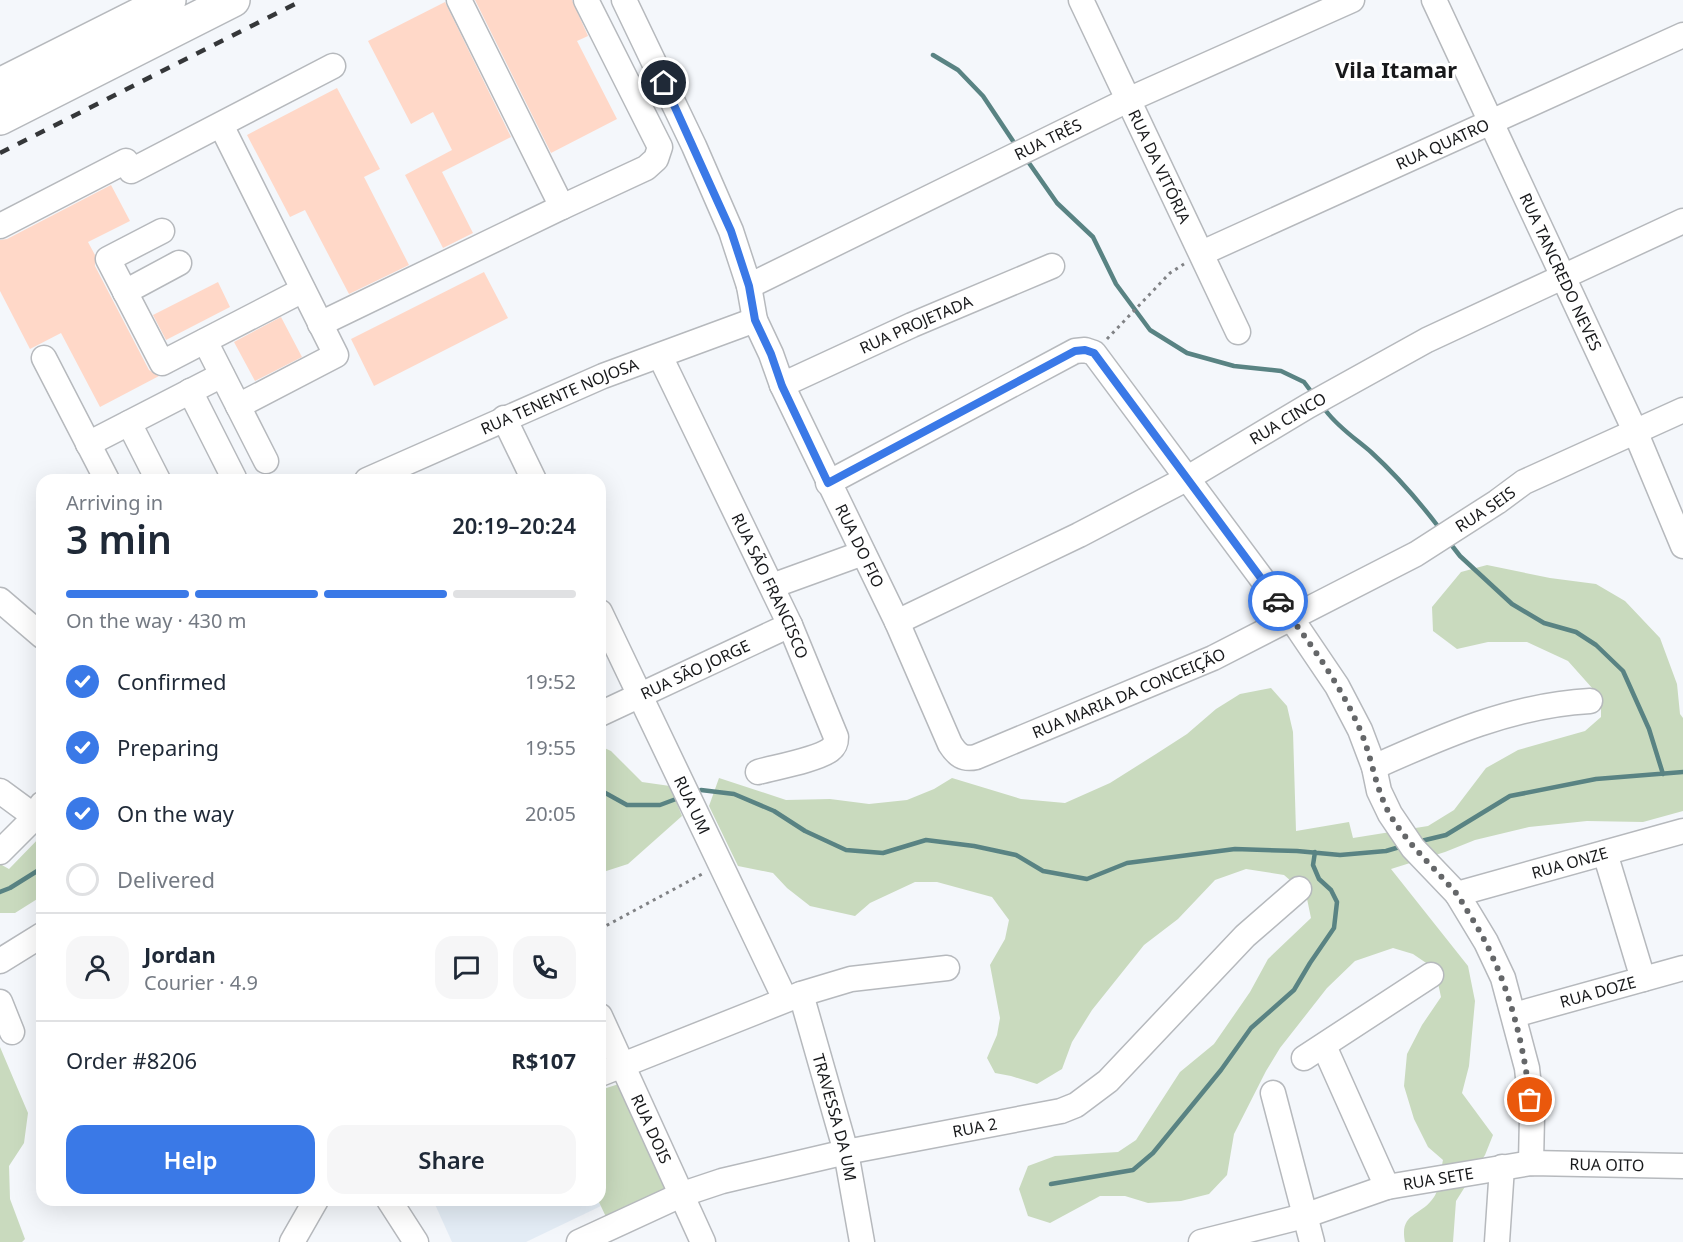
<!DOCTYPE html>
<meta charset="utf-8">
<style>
body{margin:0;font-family:"Noto Sans",sans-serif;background:#f6f6f7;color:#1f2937;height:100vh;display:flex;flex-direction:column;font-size:22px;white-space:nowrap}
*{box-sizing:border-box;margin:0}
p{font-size:20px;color:#747a83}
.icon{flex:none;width:33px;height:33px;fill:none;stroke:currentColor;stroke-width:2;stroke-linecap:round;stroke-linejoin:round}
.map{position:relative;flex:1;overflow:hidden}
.drawer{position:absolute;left:36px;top:474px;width:570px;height:732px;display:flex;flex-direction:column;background:#fff;border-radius:18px;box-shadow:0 6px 24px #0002}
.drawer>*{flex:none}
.pin{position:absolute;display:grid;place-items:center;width:51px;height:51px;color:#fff;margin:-26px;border:3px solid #fff;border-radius:50%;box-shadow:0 2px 6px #0007}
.courier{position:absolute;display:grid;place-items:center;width:60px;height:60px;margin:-30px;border:4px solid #3a79e7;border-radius:50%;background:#fff;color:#222;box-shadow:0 2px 8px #0007}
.head em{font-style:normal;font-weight:600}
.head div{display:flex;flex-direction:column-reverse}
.head{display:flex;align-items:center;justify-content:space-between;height:102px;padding:0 30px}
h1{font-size:39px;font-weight:600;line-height:45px}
.bar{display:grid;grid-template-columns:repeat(4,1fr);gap:9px 6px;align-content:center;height:72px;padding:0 30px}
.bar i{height:8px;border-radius:4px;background:#e0e1e3}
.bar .current{background:#3a79e7}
.bar p{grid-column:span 4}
.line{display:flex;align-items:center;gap:15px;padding:0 30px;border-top:2px solid #e0e1e3}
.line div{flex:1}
.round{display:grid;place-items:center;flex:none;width:63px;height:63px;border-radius:18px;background:#f6f6f7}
ol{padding:0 30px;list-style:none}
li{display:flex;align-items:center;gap:18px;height:66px}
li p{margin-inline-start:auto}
li .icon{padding:6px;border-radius:50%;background:#3a79e7;color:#fff;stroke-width:4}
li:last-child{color:#747a83}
li i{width:33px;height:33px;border:3px solid #e0e1e3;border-radius:50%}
.cta{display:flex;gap:12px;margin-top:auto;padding:12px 30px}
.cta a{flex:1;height:69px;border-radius:18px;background:#3a79e7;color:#fff;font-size:24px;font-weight:600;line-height:69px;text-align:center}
.cta a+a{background:#f6f6f7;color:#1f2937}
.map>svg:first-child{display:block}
.built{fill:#e3ecf5}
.green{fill:#c9dabe}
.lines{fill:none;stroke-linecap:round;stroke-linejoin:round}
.stream{stroke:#598383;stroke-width:4.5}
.building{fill:#ffd8c8}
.minor-casing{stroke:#b6b9bd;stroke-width:27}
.highway-casing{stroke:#b6b9bd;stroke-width:36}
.path{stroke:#808285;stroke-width:3;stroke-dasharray:3 4.5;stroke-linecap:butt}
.minor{stroke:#fff;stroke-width:24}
.highway{stroke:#fff;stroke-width:33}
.rail{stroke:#353739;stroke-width:4.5;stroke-dasharray:10 10;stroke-linecap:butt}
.done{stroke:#656769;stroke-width:6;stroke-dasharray:0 10.8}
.route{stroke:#3a79e7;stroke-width:8}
.labels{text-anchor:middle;stroke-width:6;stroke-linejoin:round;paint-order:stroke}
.street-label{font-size:16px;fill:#18191b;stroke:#fff}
.district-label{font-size:22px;font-weight:bold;fill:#18191b;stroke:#fff}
</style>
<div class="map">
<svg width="1683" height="1242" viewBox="0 0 1683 1242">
<rect width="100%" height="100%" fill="#f4f7fb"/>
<path class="built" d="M433,1200H598L601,1206L526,1242H452Z"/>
<path class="green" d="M1487,565L1550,578L1596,584L1625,601L1660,638L1677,684L1680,714L1683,718V811L1643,822L1587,821L1529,827L1475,840L1445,852L1391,869L1468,966L1475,1001L1469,1066L1462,1093L1493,1135L1485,1155L1456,1201L1453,1242H1405C1399,1212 1421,1217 1434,1197C1439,1191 1441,1169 1443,1160L1428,1147L1414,1119L1404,1086L1407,1054L1422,1025L1441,997L1435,969L1413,954L1393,948L1355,961L1327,988L1280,1048L1266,1071L1234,1134L1227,1175L1209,1194L1181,1201L1148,1203L1125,1196H1100L1050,1223L1028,1216L1019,1189L1028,1166L1055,1156L1118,1152L1136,1140L1180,1072L1214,1044L1250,992L1268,959L1311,918L1306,894L1284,875L1246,869L1215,880L1178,919L1144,945L1092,1010L1072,1042L1062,1069L1037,1084L1011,1076L995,1073L987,1058L997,1035L1000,1018L990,965L1005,939L1009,920L992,897L937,882H915L870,903L855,916L810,906L787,888L773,873L738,866L709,806L719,778L786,800L830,799L869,804L907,800L934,789L952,778L1021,799L1065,803L1110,783L1156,754L1187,734L1216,709L1240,694L1271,688L1287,706L1293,732L1296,831L1349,822L1353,838L1428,826L1454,810L1486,768L1518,750L1585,731L1601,717V698L1568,661L1527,642H1488L1457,649L1433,631L1432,607L1461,572Z
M600,746L611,751L642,782L670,786L682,816L628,864L600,873Z
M42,835V896L15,913H0V864L9,869Z
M0,1047L28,1113L24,1143L9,1166L10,1199L25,1239L22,1242H0Z
M619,1084L668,1190L607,1219L598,1200H600V1090Z"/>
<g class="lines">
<path class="stream" d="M933,55L958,70L983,96L1013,141
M1029,163L1057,203L1093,237L1116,284L1150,330L1187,353L1234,366L1281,371L1304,382L1310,390
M1326,411C1339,428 1356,439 1371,452C1395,474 1417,499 1437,525
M1453,547L1460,556L1512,604L1544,623L1576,632L1596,645L1623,671L1649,729L1663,774
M600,790L627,805H660L676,799
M701,790L734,794L774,811L805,831L846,850L883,853L926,840L974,846L1016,855L1043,871L1087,879L1127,863L1235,849L1297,851L1340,855L1386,851L1403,846
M1417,842L1446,835L1510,796L1596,779L1683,772
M0,892L10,888L42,868
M1051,1184L1133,1170L1153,1153L1221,1070L1251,1028L1294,990L1310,963L1334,928L1337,902L1331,890L1319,879L1313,865L1315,852"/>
</g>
<path class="building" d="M475,0H572L588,36L577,41L617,119L551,153Z
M445,2L511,137L442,172L473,233L443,248L405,175L452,150L433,112L411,124L368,41Z
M337,88L380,169L364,177L409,265L349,294L305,210L290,217L247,135Z
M111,185L130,221L88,242L95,255V266L149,370L159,376L100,407L61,333L30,349L0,291V240L7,239Z
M484,272L508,318L374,386L351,339Z
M218,282L230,307L166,340L153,315Z
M281,317L302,357L255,381L234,342Z"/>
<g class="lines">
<g class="minor-casing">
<g id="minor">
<path id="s1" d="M624,0L694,146L731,231L749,286L755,320L771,354L782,385L897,622L950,744C957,755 963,760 976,757L1213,658L1416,554L1497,502L1524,482L1683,410"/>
<path id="s2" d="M1081,0L1238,332"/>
<path id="s3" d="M1434,0L1635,431L1683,546"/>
<path d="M221,125L336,355L238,406"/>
<path d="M131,171L333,66"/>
<path d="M562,207L646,168L656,159L660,147L586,0"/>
<path d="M0,226L126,161"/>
<path d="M162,231L108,259L162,363L303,290"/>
<path id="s4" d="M1202,253L1683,35"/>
<path id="s5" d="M749,286L1130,99L1352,0"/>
<path d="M125,292L179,263"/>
<path d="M320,324L562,207L459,0"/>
<path d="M205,341L266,461"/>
<path id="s6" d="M660,356L790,625L836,737C836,743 835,746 830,750C816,760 776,767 758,772"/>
<path d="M44,358L107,480"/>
<path id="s7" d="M782,385L912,325L1052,266"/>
<path d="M190,391L234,478"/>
<path d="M504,418L534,480"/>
<path d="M129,423L158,480"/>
<path d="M88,444L222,375"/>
<path id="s8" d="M367,480L603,376L755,320"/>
<path d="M828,483L1075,351L1085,350L1094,353L1291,618L1337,686L1360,730L1374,767L1379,791L1390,814L1413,848L1457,894L1486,942L1503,978L1527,1068L1532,1116L1531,1163"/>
<path d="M772,586L863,553"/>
<path d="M0,600L42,636"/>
<path id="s9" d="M600,612L785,999"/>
<path id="s10" d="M897,622L1079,535L1186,479L1308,406L1427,340L1683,221"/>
<path id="s11" d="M600,714L790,625"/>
<path d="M1374,767C1443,736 1513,705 1590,701"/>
<path d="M0,791L34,816"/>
<path d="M0,852L29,823L42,804"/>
<path d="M1605,853L1643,979"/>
<path id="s12" d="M1457,894L1683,831"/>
<path d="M0,961L42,935"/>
<path id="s13" d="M801,994L846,1152L862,1242"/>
<path d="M0,1002L12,1032"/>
<path id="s14" d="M1514,1015L1683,968"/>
<path id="s15" d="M600,1016L703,1242"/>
<path d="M1324,1046L1387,1187"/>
<path d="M1304,1058L1431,975"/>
<path d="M600,1074L801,994L851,979L947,968"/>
<path d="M1273,1093L1312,1242"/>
<path d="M389,1200L416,1242"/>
<path d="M292,1242L316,1200"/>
<path id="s16" d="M579,1242L683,1194L722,1181L846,1152L1061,1111L1076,1105L1108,1081L1245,936L1299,889"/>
<path id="s17" d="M1201,1242L1304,1216L1387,1187L1531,1163L1683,1166"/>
<path d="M1497,1242L1502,1167"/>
</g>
</g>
<g class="highway-casing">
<path id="highway" d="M0,85L169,0
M0,118L233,0"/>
</g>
<path class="path" d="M1107,339L1170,273L1184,264
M600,929L704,873"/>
<use href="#minor" class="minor"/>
<use href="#highway" class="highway"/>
<path class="rail" d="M0,153L303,0"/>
</g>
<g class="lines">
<path class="done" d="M1278,601C1309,641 1341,685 1361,732C1372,758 1375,787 1389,813C1407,844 1433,866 1456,893C1462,901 1467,911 1473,920C1506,974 1523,1037 1530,1100"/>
<path class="route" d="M664,83L731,231L749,286L755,320L771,354L782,386L828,483L1075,351L1085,350L1094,353L1278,601"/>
</g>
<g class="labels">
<g class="street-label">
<text dy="6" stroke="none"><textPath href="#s5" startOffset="333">RUA TRÊS</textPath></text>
<text dy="6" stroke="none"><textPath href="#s4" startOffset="264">RUA QUATRO</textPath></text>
<text dy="6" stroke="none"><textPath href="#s2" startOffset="184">RUA DA VITÓRIA</textPath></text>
<text dy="6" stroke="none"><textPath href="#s3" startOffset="300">RUA TANCREDO NEVES</textPath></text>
<text dy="6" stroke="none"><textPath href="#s7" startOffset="147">RUA PROJETADA</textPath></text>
<text dy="6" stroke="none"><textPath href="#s8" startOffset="210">RUA TENENTE NOJOSA</textPath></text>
<text dy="6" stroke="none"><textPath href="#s10" startOffset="441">RUA CINCO</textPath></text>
<text dy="6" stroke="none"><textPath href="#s1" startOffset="1413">RUA SEIS</textPath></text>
<text dy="6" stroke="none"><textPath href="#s1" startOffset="596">RUA DO FIO</textPath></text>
<text dy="6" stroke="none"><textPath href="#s6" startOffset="255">RUA SÃO FRANCISCO</textPath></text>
<text dy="6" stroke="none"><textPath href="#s11" startOffset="105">RUA SÃO JORGE</textPath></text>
<text dy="6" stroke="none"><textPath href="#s1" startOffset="1011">RUA MARIA DA CONCEIÇÃO</textPath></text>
<text dy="6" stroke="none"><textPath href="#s9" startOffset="214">RUA UM</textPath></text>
<text dy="6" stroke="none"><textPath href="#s12" startOffset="117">RUA ONZE</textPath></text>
<text dy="6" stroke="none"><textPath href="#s14" startOffset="87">RUA DOZE</textPath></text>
<text dy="6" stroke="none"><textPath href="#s13" startOffset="128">TRAVESSA DA UM</textPath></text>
<text dy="6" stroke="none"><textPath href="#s16" startOffset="414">RUA 2</textPath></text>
<text dy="6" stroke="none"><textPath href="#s15" startOffset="124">RUA DOIS</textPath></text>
<text dy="6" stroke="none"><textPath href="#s17" startOffset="416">RUA OITO</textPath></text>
<text dy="6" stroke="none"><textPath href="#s17" startOffset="246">RUA SETE</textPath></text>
</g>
<g class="district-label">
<text x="1396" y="78">Vila Itamar</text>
</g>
</g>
</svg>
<div class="pin" style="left:1530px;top:1100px;background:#ea580c"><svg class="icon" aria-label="bag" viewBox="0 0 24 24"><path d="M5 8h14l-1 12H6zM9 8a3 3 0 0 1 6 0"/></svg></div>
<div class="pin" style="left:664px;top:83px;background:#1f2937"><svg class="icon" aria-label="home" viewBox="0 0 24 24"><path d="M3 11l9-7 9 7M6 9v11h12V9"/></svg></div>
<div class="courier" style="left:1278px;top:601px"><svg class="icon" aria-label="car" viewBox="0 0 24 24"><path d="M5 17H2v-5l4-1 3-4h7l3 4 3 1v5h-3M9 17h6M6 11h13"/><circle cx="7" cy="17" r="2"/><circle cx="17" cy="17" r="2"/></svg></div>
<section class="drawer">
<div class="head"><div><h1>3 min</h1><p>Arriving in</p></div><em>20:19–20:24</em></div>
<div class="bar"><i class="current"></i><i class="current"></i><i class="current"></i><i></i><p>On the way · 430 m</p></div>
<ol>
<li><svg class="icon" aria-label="check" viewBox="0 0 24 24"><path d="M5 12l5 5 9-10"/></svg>Confirmed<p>19:52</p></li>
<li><svg class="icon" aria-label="check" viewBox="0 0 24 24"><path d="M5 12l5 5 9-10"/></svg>Preparing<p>19:55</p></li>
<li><svg class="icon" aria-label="check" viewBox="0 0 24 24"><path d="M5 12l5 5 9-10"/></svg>On the way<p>20:05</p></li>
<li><i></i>Delivered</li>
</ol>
<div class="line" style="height:108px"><a class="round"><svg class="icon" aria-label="person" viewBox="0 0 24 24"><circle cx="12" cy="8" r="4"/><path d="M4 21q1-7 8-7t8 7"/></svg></a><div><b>Jordan</b><p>Courier · 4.9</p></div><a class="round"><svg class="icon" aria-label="chat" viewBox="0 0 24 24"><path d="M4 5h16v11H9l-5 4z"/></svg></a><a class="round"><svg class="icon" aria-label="phone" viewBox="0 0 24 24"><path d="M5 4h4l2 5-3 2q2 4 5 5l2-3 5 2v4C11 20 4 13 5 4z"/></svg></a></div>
<div class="line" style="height:78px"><div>Order #8206</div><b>R$107</b></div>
<div class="cta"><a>Help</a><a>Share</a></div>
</section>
</div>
